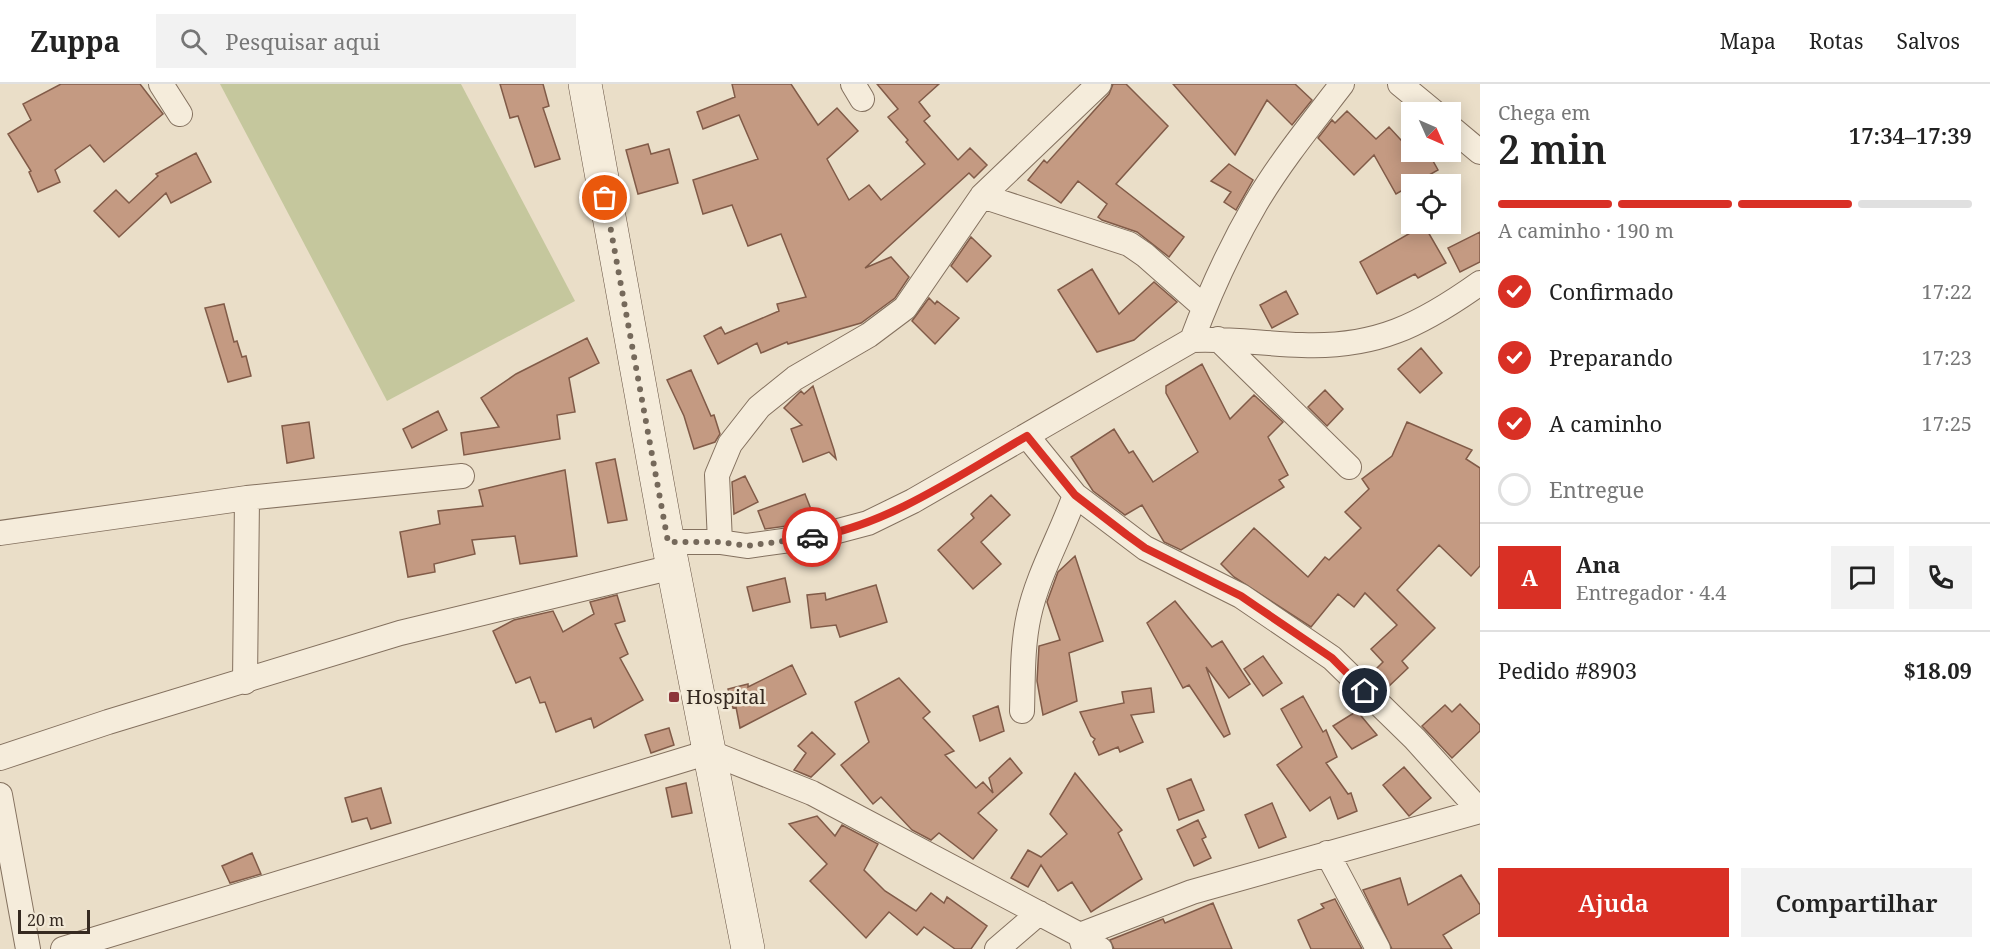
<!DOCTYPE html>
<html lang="pt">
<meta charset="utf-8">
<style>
body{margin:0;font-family:"Noto Serif",serif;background:#f2f2f2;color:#222;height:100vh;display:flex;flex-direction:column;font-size:22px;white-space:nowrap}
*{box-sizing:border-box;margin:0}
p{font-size:20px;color:#767676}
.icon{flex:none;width:33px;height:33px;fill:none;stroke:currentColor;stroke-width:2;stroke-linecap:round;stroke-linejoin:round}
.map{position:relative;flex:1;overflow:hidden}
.drawer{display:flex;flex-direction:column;background:#fff;width:510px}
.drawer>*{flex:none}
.needle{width:39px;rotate:135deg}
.tools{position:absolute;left:1401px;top:18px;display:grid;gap:12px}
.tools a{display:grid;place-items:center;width:60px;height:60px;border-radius:0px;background:#fff;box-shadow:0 3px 15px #0003;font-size:30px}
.scale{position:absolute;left:18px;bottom:15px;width:72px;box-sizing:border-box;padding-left:6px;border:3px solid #362a21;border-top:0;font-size:16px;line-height:21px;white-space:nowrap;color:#362a21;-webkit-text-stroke:4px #f2e9d7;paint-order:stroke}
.pin{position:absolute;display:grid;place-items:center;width:51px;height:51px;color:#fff;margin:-26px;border:3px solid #fff;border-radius:50%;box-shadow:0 2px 6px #0007}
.courier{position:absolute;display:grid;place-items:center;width:60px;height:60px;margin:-30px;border:4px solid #d93025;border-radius:50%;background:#fff;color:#222;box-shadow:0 2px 8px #0007}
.summary em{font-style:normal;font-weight:600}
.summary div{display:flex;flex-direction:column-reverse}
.summary{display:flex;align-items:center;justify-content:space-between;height:102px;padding:0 18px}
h1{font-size:39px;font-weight:600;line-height:45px}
.bar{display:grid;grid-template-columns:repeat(4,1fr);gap:9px 6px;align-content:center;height:72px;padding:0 18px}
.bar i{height:8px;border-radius:4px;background:#e0e0e0}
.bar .current{background:#d93025}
.bar p{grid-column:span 4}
.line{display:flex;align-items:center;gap:15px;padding:0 18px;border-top:2px solid #e0e0e0}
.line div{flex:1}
.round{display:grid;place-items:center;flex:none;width:63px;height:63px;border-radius:0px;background:#f2f2f2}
ol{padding:0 18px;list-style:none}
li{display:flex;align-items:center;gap:18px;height:66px}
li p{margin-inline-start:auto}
li .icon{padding:6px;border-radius:50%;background:#d93025;color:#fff;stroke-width:4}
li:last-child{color:#767676}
li i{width:33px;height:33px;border:3px solid #e0e0e0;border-radius:50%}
.action{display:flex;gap:12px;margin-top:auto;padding:12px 18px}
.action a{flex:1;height:69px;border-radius:0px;background:#d93025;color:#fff;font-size:24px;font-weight:600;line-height:69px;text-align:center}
.action a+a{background:#f2f2f2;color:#222}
header{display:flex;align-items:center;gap:36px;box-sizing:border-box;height:84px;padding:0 30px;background:#fff;border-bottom:2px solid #e0e0e0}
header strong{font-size:28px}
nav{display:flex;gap:33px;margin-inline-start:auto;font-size:21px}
.search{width:420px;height:54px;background:#f2f2f2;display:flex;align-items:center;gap:15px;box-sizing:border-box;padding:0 21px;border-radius:0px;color:#767676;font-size:22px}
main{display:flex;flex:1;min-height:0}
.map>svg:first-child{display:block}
.green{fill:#c5c79d}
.building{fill:#c49a82;stroke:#815b48;stroke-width:1.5}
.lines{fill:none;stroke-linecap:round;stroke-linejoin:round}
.street-casing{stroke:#84715f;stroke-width:26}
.secondary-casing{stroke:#665242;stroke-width:34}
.street{stroke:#f5ecdb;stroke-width:24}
.secondary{stroke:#f5ecdb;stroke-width:33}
.done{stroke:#75695b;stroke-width:6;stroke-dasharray:0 10.8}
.route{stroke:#d93025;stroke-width:8}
.poi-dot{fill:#8d363b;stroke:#f2e9d7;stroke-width:2}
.labels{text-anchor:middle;stroke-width:5;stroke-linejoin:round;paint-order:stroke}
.poi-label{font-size:20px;fill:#362a21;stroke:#f2e9d7;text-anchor:start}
</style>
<header>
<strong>Zuppa</strong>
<div class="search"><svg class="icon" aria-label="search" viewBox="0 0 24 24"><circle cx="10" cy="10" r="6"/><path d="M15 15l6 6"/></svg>Pesquisar aqui</div>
<nav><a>Mapa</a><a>Rotas</a><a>Salvos</a></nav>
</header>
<main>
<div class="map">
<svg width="1480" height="865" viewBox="0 0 1480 865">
<rect width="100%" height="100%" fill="#eadec8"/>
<path class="green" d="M220,0H461L575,217L387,317Z"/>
<path class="building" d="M61,0H140L163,30L104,78L90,61L55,86L60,98L38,108L29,88L31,87L8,50L31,36L23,20Z
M500,0H543L549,22L543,24L560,75L535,83L518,32L510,34Z
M732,0H791L818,41L837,24L858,47L827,75L849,116L869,101L881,116L925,80L906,58L908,56L888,33L898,25L877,0H939L919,18L930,32L924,37L958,76L970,64L987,81L974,94L969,89L865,184L891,173L909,193L895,214L861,239L788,260L787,258L761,269L757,259L718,280L704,252L721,243L725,250L779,227L777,220L806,213L781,150L748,162L732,121L703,130L693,96L758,75L739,31L703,45L697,28L735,13Z
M1113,0H1126L1168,42L1116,100L1184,153L1169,173L1137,148L1102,136L1098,133L1107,120L1078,97L1061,119L1028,96L1044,76L1047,79L1109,10Z
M1173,0H1295L1312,16L1292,41L1267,16L1235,71Z
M1347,27L1376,55L1389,43L1412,68H1428L1438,86L1396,110L1374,71L1354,91L1318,54L1332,36L1335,39Z
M648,60L651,70L669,65L678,99L638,110L626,66Z
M196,69L211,98L171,119L166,109L119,153L94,127L116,106L129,119L158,92L156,90Z
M1229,80L1253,96L1236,126L1224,118L1231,108L1211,97Z
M1424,141L1446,179L1418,194L1415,190L1377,210L1360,178Z
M1480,148V178L1460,188L1448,164Z
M971,153L991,172L967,198L951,182Z
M1092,185L1119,230L1154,198L1177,218L1134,256L1097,268L1058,206Z
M1286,207L1298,230L1272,244L1260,221Z
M929,214L935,220L937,217L959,234L935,260L912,237Z
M224,220L234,258L237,257L242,273L246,272L251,292L228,298L205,224Z
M587,254L599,279L569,294L575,328L557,331L560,355L464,371L461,349L499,343L481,314L516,290Z
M1421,264L1442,289L1420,309L1398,285Z
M1202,280L1230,335L1254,311L1283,338L1268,353L1288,391L1279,396L1284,403L1181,466L1164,458L1142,421L1125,431L1093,407L1071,373L1114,345L1129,369L1133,367L1153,398L1198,368L1166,309V302Z
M691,286L711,332L714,331L720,350L715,358L694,365L684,332L667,296Z
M813,302L834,366L836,375L829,368L803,378L791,345L802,341L784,324L801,307L804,310Z
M1325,306L1343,325L1327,342L1308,323Z
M438,327L447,346L412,364L403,345Z
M309,338L314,374L287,379L282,342Z
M1407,338L1472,366L1466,375L1480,384V482L1471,492L1439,461L1397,506L1435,544L1402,577L1408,584L1387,604L1372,589L1383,578L1371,565L1397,541L1365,509L1354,523L1338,510L1311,543L1234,493L1221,480L1254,444L1308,493L1325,473L1329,476L1361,444L1345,428L1369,405L1362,395L1392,372Z
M615,375L627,436L608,439L596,379Z
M565,386L577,472L520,480L515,452L472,456L475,470L434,480L435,488L408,493L400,448L440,440L438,427L483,422L479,406Z
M745,392L758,418L734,430L732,398Z
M805,410L816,438L765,445L758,427Z
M991,411L1010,431L981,458L1001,480L973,505L938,466L974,434L971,430Z
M1075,472L1103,557L1069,569L1077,617L1043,631L1037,597L1039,562L1060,556L1047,518L1058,488Z
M785,494L790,518L753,527L747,503Z
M876,501L887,538L840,553L836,541L811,544L807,511L825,509L826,516Z
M617,511L625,537L615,540L628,570L620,574L643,616L594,644L591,634L556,648L545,618L540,619L530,593L516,599L493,547L514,536L553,527L563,548L594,530L590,518Z
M1175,517L1212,563L1222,557L1250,600L1229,614L1206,583L1230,650L1224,653L1189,601L1183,604L1147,539Z
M1263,572L1282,599L1263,612L1244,585Z
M792,581L806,610L740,644L736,623L733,624L728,605L748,600V603Z
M899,594L930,628L923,634L954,667L945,671L976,704L983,698L993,709L989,694L1010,674L1022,689L978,729L997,746L973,775L939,749L931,756L912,746L881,713L873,720L841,681L869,658L855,618Z
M1151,604L1154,628L1131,631L1143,658L1120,668L1118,663L1099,671L1093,658L1095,655L1091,652L1080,628L1124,619L1122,608Z
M1303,612L1323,648L1326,646L1337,673L1326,679L1348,710L1351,709L1357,727L1338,735L1330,713L1310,727L1277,681L1302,663L1281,625Z
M1460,620L1480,641V647L1452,674L1422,642L1445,621L1452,628Z
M998,622L1004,647L980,657L973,632Z
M1357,627L1377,651L1352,665L1333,642Z
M669,644L674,661L651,669L645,651Z
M812,648L835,670L811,693L794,686L806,669L798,662Z
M1404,683L1431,714L1409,732L1383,701Z
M1075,689L1122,746L1118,749L1142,795L1091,828L1072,798L1058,807L1041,781L1028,803L1011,794L1028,766L1041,773L1067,750L1050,730Z
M1191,695L1204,726L1179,736L1167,705Z
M686,699L692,729L672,733L666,704Z
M381,704L391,739L371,745L367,734L352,738L345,714Z
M1272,719L1286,753L1259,764L1245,731Z
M817,732L835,752L842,741L878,760L864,786L885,807L916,827L931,809L944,819L947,813L987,842L971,865H955L924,843L917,851L889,828L866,854L810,797L827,780L789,740Z
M1198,736L1206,753L1202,755L1211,774L1194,782L1177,746Z
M252,769L261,790L230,799L222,782Z
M1461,791L1480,821V829L1443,851L1452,865H1392L1363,806L1400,794L1408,821Z
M1335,815L1362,865H1311L1298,836L1324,824L1321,820Z
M1213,819L1232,865H1114L1110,856L1163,835L1165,839Z"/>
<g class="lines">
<g class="street-casing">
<path id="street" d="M161,0L180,30
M853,0L862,15
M1400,0L1434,28
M1450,43L1480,68
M982,112L1129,160L1145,171L1204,223
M1218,255L1349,383
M1192,256C1209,210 1231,162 1256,119C1281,77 1312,39 1342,0
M1027,352L1075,411L1145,464L1241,512L1332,574L1415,655L1480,727
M0,449L247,414L462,392
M668,458H720L747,462L819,452L868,439L913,417L1192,256C1229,254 1265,260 1302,261C1376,264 1421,241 1480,199
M720,458L717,391L730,360L759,323L795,294L869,251L905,224L982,112L1099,0
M245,598L247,414
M1022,627C1023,595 1022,562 1029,531C1038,490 1061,451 1075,411
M0,674L108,638L400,549L673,483
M0,711L28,865
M1327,769L1378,865
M1083,861L1080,851L1192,808L1480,727
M63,865L709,668L812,709L1080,851L1100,865
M997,865L1039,829"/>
</g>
<g class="secondary-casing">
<path id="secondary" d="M585,0L668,458L748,865"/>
</g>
<use href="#street" class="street"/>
<use href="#secondary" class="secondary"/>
</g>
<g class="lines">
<path class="done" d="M605,114L668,458H720L747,462L812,453"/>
<path class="route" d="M812,453C885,443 963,389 1027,352L1075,411L1127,451L1145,464L1241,512L1257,523L1332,574L1365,607"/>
</g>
<rect class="poi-dot" x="668" y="607" width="12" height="12" rx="3"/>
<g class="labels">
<g class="poi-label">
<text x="686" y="620">Hospital</text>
</g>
</g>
</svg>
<div class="tools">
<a><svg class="needle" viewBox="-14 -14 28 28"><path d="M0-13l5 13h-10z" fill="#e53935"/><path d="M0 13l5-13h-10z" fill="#767676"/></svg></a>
<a><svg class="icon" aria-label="locate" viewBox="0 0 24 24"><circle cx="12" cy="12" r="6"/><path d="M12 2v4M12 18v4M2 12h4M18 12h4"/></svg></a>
</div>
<div class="scale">20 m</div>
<div class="pin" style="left:605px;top:114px;background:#ea580c"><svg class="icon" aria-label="bag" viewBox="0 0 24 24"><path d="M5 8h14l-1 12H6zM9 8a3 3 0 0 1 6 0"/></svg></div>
<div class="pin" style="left:1365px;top:607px;background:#1f2937"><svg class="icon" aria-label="home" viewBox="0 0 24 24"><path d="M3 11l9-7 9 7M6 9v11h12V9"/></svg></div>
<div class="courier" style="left:812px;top:453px"><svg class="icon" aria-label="car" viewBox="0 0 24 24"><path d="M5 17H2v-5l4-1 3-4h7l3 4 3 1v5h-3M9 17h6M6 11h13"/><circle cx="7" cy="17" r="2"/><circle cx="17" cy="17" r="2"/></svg></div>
</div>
<section class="drawer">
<div class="summary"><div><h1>2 min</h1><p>Chega em</p></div><em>17:34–17:39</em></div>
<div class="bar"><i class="current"></i><i class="current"></i><i class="current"></i><i></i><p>A caminho · 190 m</p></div>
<ol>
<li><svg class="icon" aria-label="check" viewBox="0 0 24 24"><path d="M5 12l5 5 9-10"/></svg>Confirmado<p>17:22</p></li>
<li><svg class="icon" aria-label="check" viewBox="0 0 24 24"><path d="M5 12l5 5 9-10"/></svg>Preparando<p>17:23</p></li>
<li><svg class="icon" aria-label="check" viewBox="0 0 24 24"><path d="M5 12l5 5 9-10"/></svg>A caminho<p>17:25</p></li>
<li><i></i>Entregue</li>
</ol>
<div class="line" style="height:108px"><b class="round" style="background:#d93025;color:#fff">A</b><div><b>Ana</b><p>Entregador · 4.4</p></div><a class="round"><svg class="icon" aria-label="chat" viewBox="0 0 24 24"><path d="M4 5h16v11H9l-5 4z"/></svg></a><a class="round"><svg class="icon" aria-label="phone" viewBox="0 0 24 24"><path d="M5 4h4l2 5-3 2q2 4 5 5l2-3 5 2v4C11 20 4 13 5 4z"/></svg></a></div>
<div class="line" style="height:78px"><div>Pedido #8903</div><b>$18.09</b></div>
<div class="action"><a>Ajuda</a><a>Compartilhar</a></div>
</section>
</main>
